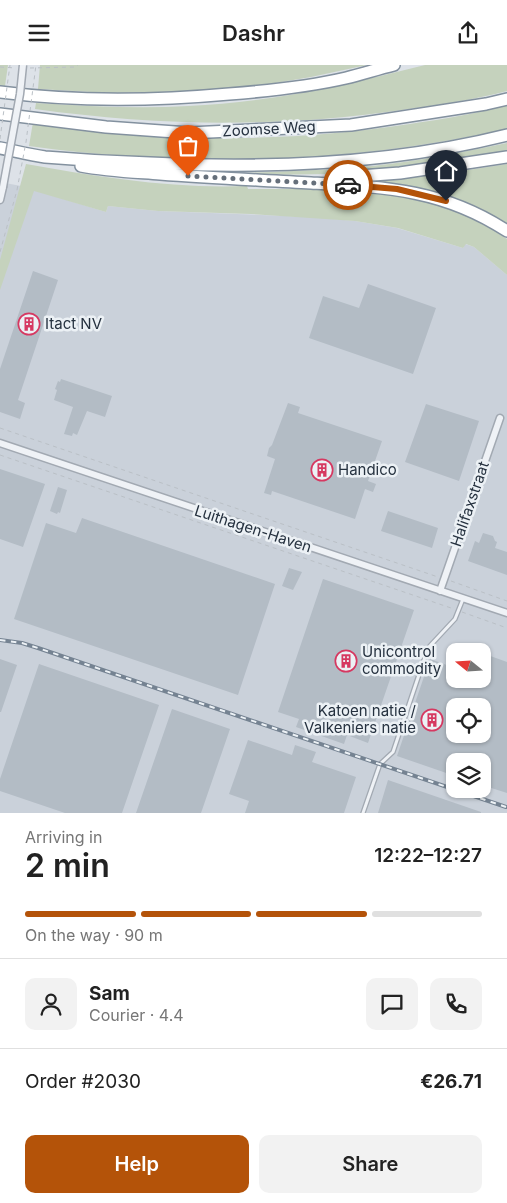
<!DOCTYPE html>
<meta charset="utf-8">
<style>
body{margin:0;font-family:Inter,sans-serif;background:#f2f2f2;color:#222;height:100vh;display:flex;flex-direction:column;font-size:19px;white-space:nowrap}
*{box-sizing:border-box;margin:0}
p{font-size:16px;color:#767676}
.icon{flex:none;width:28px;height:28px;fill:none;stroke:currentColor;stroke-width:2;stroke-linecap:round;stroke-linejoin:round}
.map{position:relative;height:748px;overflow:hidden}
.details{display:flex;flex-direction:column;background:#fff;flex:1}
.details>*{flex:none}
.needle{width:32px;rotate:288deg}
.fabs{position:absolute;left:446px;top:578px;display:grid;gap:10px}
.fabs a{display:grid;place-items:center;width:45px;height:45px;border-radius:10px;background:#fff;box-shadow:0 1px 4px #0004;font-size:25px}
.pin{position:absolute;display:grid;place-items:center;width:42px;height:42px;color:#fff;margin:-51px -21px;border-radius:50% 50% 50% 0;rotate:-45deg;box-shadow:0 0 5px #0007}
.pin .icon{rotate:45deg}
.courier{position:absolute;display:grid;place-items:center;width:50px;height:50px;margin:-25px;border:4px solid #b45309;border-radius:50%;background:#fff;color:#222;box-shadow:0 1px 6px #0007}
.head em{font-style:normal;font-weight:600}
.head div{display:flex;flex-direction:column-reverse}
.head{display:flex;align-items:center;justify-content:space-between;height:85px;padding:0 25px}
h1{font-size:32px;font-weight:600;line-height:38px}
.bar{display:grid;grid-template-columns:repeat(4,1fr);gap:8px 5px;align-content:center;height:60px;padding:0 25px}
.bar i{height:6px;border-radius:4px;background:#e0e0e0}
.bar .on{background:#b45309}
.bar p{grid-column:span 4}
.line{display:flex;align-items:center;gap:12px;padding:0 25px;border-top:1px solid #e0e0e0}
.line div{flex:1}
.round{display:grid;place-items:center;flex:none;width:52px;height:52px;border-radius:10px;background:#f2f2f2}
.button{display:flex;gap:10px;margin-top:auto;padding:10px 25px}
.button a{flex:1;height:58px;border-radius:10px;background:#b45309;color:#fff;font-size:20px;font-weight:600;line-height:58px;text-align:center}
.button a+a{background:#f2f2f2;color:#222}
header{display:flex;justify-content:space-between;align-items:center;height:65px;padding:0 25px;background:#fff;font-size:22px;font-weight:600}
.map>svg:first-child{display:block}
.built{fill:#cad1da;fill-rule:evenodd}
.green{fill:#c5d2bd}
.building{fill:#b3bcc5;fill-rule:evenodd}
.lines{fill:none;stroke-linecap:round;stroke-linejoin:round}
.lane-casing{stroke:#a2a9b2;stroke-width:5.5}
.street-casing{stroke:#a2a9b2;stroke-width:9}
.highway-casing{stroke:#83919f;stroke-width:14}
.path{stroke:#bac0c6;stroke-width:1;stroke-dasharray:4 4;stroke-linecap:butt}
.lane{stroke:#eff2f6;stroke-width:3}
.street{stroke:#eff2f6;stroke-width:6}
.highway{stroke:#fff;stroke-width:11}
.rail-casing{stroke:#758392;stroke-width:4}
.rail{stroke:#ecf1f5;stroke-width:2;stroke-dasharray:5.5;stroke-linecap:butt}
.street-bridge-casing{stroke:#a2a9b2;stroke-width:9;stroke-linecap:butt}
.path-bridge{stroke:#bac0c6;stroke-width:1;stroke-dasharray:4 4;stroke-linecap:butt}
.street-bridge{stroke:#eff2f6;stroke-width:6}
.done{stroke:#656f7a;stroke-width:5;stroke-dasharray:0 9}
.route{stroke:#b45309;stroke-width:6}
.labels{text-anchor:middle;stroke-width:5;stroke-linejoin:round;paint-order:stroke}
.street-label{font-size:15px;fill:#25313f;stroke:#ecf1f5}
.poi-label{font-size:15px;fill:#25313f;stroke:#ecf1f5;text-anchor:start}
</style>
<header><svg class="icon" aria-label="menu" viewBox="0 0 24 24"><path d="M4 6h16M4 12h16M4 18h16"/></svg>Dashr<svg class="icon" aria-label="share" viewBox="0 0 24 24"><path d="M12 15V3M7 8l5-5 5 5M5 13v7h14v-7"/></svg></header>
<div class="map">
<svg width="507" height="748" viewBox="0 0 507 748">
<rect width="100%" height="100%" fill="#dde2e8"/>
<path class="built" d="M0,117L21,121L106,147L108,141L158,146L311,152L355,156L397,163L463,183L465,179L474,182L507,210V748H0ZM455,586H482V614H455ZM455,641H482V669H455ZM455,696H482V724H455Z"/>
<path class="green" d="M0,0H8L5,21L0,20Z
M40,0H367L311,12L269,19L198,26L110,28L38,24Z
M425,0H507V26C473,35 437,40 402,45C280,63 157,61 35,44L36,38C87,41 137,44 188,41C268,38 347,20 425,0Z
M507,40V64C349,99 189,103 29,81L33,57C158,78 285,78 410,59C443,54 475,49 507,40Z
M507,78V89L388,105L331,109L243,110V108C292,106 341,105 389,99C429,94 468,86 507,78Z
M26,99C99,112 173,124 247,121L248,124C336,124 431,120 507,174V210L474,182L466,179L463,183L398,163L355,156L251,149L158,146L108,141L106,147L34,126L0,225V195Z
M507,99V161L368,117V115L455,107Z"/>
<path class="building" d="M33,206L58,215L18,335L25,338L20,354L0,347V304Z
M368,219L436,243L413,309L309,273L323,231L359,243Z
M61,314L112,331L105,352L87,346L77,370L73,368L72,371L64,369L73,342L54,335L57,325L55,324L58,316L60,317Z
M288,338L300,342L298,348L382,376L368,416L376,419L373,427L365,424L355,454L272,426L271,430L264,428L275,394L267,391L269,383L272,380Z
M426,339L479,356L459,416L405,397Z
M0,404L45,419L23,482L0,474Z
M58,422L67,425L60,448L58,447L57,449L50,446Z
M388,446L438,463L432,483L381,466Z
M82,453L275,519L238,630L14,554L46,458L76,468Z
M483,468L493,471L495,476L497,477L495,483L507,487V510L468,496L475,476L479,478Z
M289,503L302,507L293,525L282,521Z
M323,514L414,545L368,678L347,670L344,679L296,662L299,654L278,647Z
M482,588L507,597V728L482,720V696H455V711L397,691L430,594L455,603V614H482ZM455,641H482V669H455Z
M0,594L17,600L1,647H0Z
M39,599L159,640L122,748H65L0,726V714Z
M172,644L230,664L201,748H136Z
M248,675L292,690L295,680L316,687L312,697L356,712L344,748H245L249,736L229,729Z
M388,715L481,747V748H378Z"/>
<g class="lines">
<g class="lane-casing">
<path id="lane" d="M363,748L380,699L393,687L428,583L455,554L463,534"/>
</g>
<g class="street-casing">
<path id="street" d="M0,135L3,122
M0,378L507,548
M440,526L500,353"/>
</g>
<g class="highway-casing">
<path id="highway" d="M0,27C76,37 152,36 229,29C268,26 307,22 346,13C362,9 378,4 394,0
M0,49L106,62L189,68L351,60L486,39L507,34
M0,83C15,86 30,90 45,92C80,95 115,97 150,98C269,104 391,99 507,70
M81,101C107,106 134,107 160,109C211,113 261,115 311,118C385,122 443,124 507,166
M333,113L400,108L507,92"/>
</g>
<path class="path" d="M0,2L16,3
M30,3L76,2L78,0
M0,187L17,125
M0,363L438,512
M0,390L454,544
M451,516L507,536
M462,547L507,563"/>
<use href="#lane" class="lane"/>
<use href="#street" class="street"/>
<use href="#highway" class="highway"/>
<g class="rail-casing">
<path id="rail" d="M0,575L22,578L38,583L506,742"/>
</g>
<use href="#rail" class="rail"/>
<g class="street-bridge-casing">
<path id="street-bridge" d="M3,122L20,29L23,0"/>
</g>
<path class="path-bridge" d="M0,74L10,0
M17,125L26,77L36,0"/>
<use href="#street-bridge" class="street-bridge"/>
</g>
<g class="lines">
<path class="done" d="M188,111L348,120"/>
<path class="route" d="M348,120L397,124L446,136"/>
</g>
<defs>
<g id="building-ring" transform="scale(1.125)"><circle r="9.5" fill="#ecf1f5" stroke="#d63861" stroke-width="1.5"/><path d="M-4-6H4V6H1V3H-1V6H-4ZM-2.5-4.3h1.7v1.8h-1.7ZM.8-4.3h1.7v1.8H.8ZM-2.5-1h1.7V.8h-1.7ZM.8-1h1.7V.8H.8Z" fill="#d63861"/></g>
</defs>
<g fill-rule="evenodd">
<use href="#building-ring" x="29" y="259"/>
<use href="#building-ring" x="322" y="405"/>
<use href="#building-ring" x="346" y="596"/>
<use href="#building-ring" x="432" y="655"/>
</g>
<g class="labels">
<g class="street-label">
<text transform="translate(269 64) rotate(-3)" y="5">Zoomse Weg</text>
<text transform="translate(470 439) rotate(-71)" y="5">Halifaxstraat</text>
<text transform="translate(253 464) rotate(18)" y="5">Luithagen-Haven</text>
</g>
<g class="poi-label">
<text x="45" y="264">Itact NV</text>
<text x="338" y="410">Handico</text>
<text x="362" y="592">Unicontrol<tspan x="362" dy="17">commodity</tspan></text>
<text x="416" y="651" text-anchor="end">Katoen natie /<tspan x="416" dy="17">Valkeniers natie</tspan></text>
</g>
</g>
</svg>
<div class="fabs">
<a><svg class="needle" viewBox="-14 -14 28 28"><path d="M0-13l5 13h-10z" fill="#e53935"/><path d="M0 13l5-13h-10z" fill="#767676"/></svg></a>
<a><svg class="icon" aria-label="locate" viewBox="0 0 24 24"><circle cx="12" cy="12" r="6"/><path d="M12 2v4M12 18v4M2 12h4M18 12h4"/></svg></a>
<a><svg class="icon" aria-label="layers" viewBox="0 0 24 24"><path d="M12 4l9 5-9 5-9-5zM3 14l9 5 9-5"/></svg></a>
</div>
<div class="pin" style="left:188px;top:111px;background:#ea580c"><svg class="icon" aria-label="bag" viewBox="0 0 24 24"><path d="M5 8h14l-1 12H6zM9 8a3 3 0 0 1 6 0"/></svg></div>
<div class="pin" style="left:446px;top:136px;background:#1f2937"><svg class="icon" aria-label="home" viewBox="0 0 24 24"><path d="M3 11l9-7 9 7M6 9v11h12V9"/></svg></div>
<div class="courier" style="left:348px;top:120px"><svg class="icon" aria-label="car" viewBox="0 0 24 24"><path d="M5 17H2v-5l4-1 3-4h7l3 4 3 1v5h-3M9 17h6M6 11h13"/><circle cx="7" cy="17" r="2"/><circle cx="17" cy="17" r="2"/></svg></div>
</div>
<section class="details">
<div class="head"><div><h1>2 min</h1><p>Arriving in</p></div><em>12:22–12:27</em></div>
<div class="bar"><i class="on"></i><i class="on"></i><i class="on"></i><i></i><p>On the way · 90 m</p></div>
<div class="line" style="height:90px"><a class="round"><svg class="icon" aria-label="person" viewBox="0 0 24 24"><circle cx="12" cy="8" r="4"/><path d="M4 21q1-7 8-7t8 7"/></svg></a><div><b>Sam</b><p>Courier · 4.4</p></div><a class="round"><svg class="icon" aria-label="chat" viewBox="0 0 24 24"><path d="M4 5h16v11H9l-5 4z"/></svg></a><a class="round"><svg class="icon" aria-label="phone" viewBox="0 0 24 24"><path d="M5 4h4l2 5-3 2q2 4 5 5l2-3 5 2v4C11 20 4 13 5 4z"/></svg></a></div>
<div class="line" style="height:65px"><div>Order #2030</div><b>€26.71</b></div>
<div class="button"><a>Help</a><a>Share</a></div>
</section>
